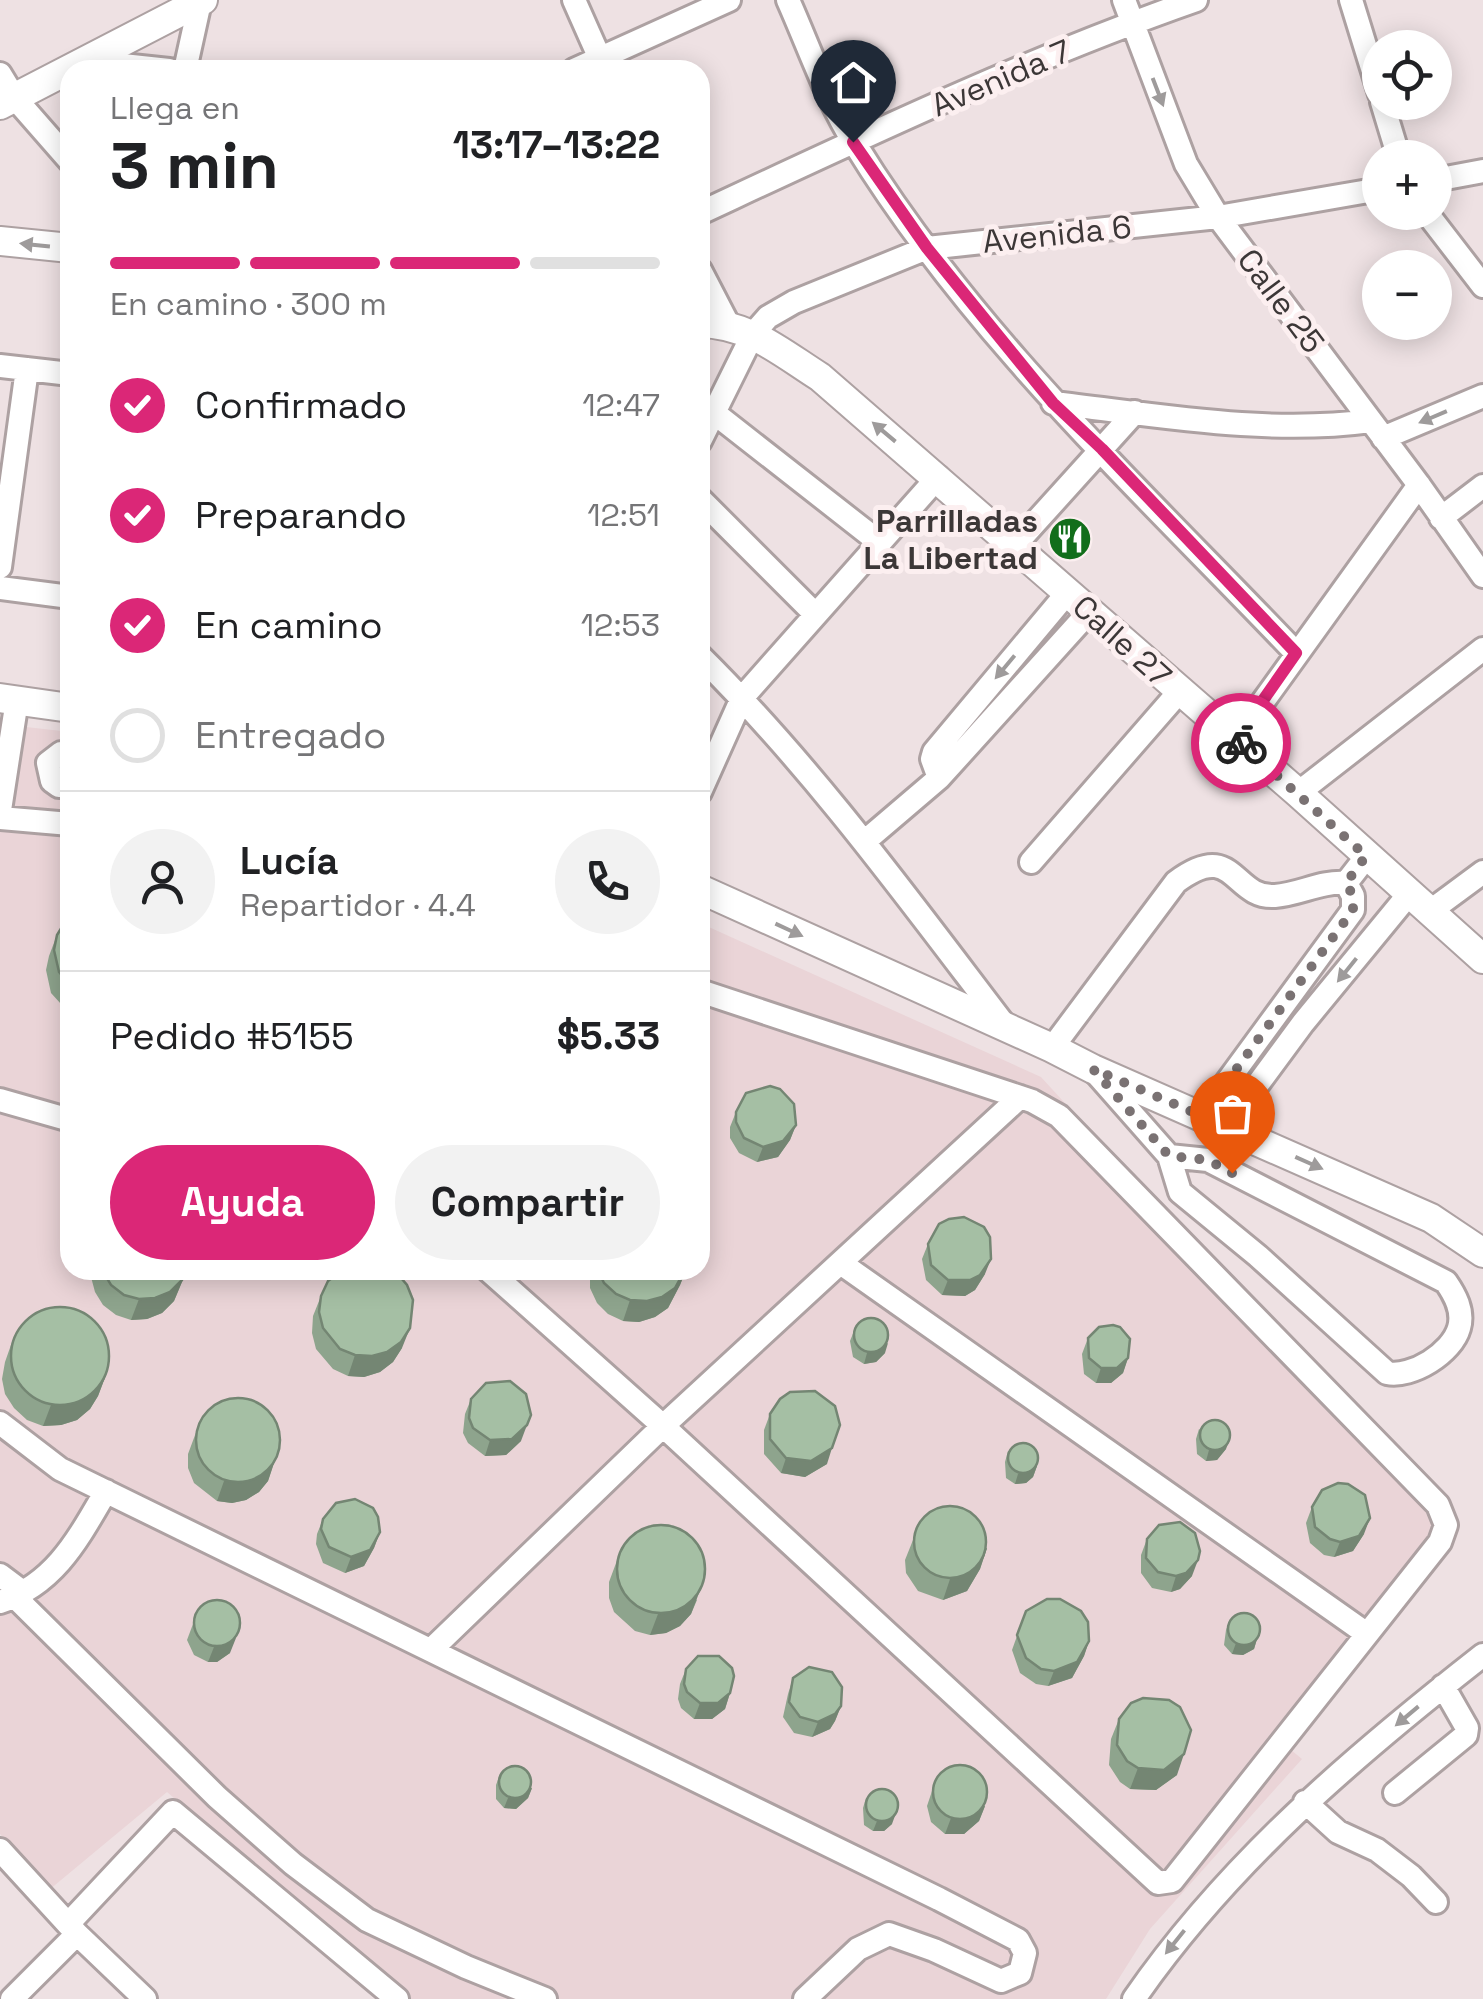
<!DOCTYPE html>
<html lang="es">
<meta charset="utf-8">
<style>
body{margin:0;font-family:"Space Grotesk",sans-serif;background:#f2f2f2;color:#202124;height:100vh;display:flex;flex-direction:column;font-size:38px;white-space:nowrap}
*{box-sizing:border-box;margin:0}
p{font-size:32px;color:#757577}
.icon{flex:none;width:55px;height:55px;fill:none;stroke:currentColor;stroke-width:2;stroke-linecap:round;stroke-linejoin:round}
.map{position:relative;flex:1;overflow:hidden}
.details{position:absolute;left:60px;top:60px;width:650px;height:1220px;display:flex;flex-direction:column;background:#fff;border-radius:30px;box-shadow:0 5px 25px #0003}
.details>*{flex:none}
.tools{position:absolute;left:1362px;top:30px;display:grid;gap:20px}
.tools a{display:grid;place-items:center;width:90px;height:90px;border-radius:50%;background:#fff;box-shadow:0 5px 25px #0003;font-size:50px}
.pin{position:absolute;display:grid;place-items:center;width:85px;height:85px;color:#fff;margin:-102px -42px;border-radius:50% 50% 50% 0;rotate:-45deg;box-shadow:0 0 10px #0007}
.pin .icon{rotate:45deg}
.courier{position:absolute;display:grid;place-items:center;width:100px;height:100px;margin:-50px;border:8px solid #db2777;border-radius:50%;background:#fff;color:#222;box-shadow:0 2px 12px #0007}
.overview em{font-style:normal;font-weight:700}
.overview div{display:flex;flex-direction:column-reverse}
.overview{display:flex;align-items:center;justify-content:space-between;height:170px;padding:0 50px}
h1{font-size:65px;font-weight:700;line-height:75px}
.bar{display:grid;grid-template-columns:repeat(4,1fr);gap:15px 10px;align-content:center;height:120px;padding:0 50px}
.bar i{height:12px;border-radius:8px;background:#e0e0e0}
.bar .current{background:#db2777}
.bar p{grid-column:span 4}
.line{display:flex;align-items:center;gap:25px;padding:0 50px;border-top:2px solid #e0e0e0}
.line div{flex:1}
.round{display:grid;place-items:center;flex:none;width:105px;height:105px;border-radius:52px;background:#f2f2f2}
ol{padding:0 50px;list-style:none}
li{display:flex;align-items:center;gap:30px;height:110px}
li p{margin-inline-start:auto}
li .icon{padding:10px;border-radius:50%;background:#db2777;color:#fff;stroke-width:4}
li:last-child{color:#757577}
li i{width:55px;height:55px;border:5px solid #e0e0e0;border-radius:50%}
.primary-button{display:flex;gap:20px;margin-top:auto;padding:20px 50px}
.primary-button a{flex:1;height:115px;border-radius:60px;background:#db2777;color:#fff;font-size:40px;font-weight:700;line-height:115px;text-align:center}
.primary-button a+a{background:#f2f2f2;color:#202124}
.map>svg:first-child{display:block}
.built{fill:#ead4d7}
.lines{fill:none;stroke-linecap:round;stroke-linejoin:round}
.minor-casing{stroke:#ada1a2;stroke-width:28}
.major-casing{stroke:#ada1a2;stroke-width:32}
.minor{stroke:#fff;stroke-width:22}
.major{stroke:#fff;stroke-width:28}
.wall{fill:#8ea48d}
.shaded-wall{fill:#748673}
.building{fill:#a5bfa4;stroke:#748673;stroke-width:2.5}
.oneway{fill:#9e9b9b}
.done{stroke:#7a7273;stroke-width:10;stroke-dasharray:0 18}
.route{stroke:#db2777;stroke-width:12}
.labels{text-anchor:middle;stroke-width:10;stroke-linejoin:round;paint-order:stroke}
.street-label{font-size:32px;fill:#3c3737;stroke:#fceff0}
.poi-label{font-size:32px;font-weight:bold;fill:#3c3737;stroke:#fceff0;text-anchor:end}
</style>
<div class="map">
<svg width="1483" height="1999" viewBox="0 0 1483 1999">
<rect width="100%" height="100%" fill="#eee1e3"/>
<path class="built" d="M0,724L70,732V1270H700V923L1041,1077L1444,1518L1274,1736L1302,1759L1150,1929L1106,1999H408L167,1792L49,1890L0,1834Z"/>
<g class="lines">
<g class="minor-casing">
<path id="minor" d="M574,0L605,70
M788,0C809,47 827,100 855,144C973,336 1142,491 1296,653
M1124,0L1186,164L1218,217L1419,485L1483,576
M1351,0L1380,94
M85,61L169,70
M185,70L200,2
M574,70L729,0
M0,74L14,97L70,161
M1382,102L1399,158
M1435,180L1483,171
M1426,212L1483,286
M700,213C863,137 1027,59 1196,0
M700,270L728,324
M0,366L70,374
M1053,403C1158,415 1265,435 1371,421
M713,412L879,542
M1383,438L1483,396
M700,441L753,334L768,317L794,302L927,248L1218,217L1380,189
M700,499L815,614
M1441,518L1483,486
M1014,546L1135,412
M0,567L27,369
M0,588L70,597
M700,656C814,769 909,900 1006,1027
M1236,739L1419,485
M70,753H61L48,763L52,781L59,786L70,784
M939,778L932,759L934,752L1068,592
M700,792L742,698L938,477
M1298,793L1483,649
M0,810L17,700
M0,818L70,824
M864,842L939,778L1089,612
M1031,862L1179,692
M1429,912L1483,872
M1052,1048L1176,882C1235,838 1232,899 1275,896C1301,894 1320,881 1346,883
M1095,1072L1169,1156L1180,1192L1258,1256L1387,1373C1412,1378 1452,1353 1459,1328C1464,1311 1455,1295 1446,1282L1208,1160L1169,1156
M0,1100L70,1120
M1202,1116L1353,910V896L1346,883L1367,856
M1227,1126L1303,1023L1409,894
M842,1264L1367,1634
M488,1270L663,1426L1158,1883L1172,1881L1440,1542L1446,1525L1438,1505L1059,1116L1032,1101L700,991
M0,1423L60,1469L939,1899L1018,1940L1025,1953L1020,1973L1001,1981L934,1950L889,1934L858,1949L805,1999
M0,1575L24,1593
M15,1597L217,1797L293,1864L367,1920L466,1967L545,1999
M0,1602C55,1584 78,1539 106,1491
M432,1649L663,1426L1020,1097
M1395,1793L1466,1735L1467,1728L1443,1686
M1305,1802L1338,1832L1377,1850L1411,1876L1436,1902
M0,1850L77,1934L145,1999
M68,1924L173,1812L397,1999
M12,1999L77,1934
M1134,1999C1228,1863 1354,1756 1483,1655"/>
</g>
<g class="major-casing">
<path id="major" d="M0,105L203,0
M0,241L70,248
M700,323C749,324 779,351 820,377L1298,793L1483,959
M0,698L70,708
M700,889L1052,1048L1093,1069L1431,1218L1483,1253"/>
</g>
<use href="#minor" class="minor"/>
<use href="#major" class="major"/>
</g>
<path class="wall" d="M70,919V1010L61,1004L51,993L46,970L49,956L57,935Z
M736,1112L796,1125L790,1140L778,1157L757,1162L739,1153L730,1138V1127Z
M928,1244L985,1274L975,1290L965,1296L942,1295L926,1280L922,1259Z
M93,1270H187L174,1301L162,1313L147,1319L131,1320L116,1315L103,1305L95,1292L91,1277Z
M590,1270H686L680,1285L668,1308L655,1317L639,1322L623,1321L608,1314L597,1303L590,1288Z
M321,1296L402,1348L393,1362L380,1372L364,1377L348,1376L333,1369L316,1349L312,1333L313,1316Z
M854,1331L885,1353L876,1362L864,1364L853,1357L850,1341Z
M1088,1338L1128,1358L1123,1373L1111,1383H1096L1084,1374L1082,1354Z
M12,1342L106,1375L98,1396L90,1409L77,1420L61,1425L43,1426L27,1420L14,1408L5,1394L2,1379L5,1362Z
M471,1399L521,1441L506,1455L485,1456L468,1443L463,1433L465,1414Z
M770,1414L827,1464L805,1477L781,1473L764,1454V1430Z
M201,1419L275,1460L268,1481L259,1492L246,1500L232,1503L217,1501L194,1483L188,1468V1454Z
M1199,1429L1226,1449L1217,1460L1206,1461L1197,1454L1196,1439Z
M1008,1451L1037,1466L1033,1477L1026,1483L1015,1484L1006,1478L1005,1462Z
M1312,1507L1364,1534L1353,1551L1334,1557L1324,1555L1310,1543L1306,1523Z
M323,1519L380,1532L374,1548L364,1566L345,1573L323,1563L316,1544L317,1534Z
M1147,1539L1192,1576L1180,1589L1171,1592L1152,1588L1141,1573V1555Z
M913,1540L987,1548L980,1569L967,1591L943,1600L918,1591L906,1573L905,1560Z
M622,1547L697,1600L691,1614L680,1626L666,1633L650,1635L635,1631L614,1612L609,1598V1582Z
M199,1608L230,1653L217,1662H208L194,1655L187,1640Z
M1026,1611L1089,1641L1084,1656L1072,1678L1048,1686L1036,1684L1020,1673L1012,1650Z
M1230,1619L1257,1639L1254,1649L1243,1655L1232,1654L1224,1645L1226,1630Z
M686,1669L730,1693L725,1709L712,1719H694L681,1708L678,1699L680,1684Z
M793,1678L841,1706L835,1721L830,1729L812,1737L794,1733L783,1717L788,1694Z
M1119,1719L1177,1775L1156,1790L1130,1789L1120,1782L1109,1765L1111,1739Z
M500,1774L532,1788L528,1798L516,1809L504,1808L496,1799V1785Z
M935,1782L985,1806L979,1821L964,1834H945L931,1822L927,1806Z
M866,1798L892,1824L884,1831H873L864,1825L863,1808Z"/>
<path class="shaded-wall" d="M796,1125L790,1140L778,1157L757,1162L763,1147Z
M991,1259L985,1274L975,1290L965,1296L942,1295L948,1280Z
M187,1270L174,1301L162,1313L147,1319L131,1320L139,1299Z
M686,1270L680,1285L668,1308L655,1317L639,1322L623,1321L630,1300Z
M410,1328L402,1348L393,1362L380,1372L364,1377L348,1376L355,1355Z
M888,1343L885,1353L876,1362L864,1364L867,1353Z
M1128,1358L1123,1373L1111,1383H1096L1101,1368Z
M106,1375L98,1396L90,1409L77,1420L61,1425L43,1426L51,1405Z
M527,1425L521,1441L506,1455L485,1456L490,1440Z
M1230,1439L1226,1449L1217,1460L1206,1461L1209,1450Z
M832,1448L827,1464L805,1477L781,1473L786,1458Z
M275,1460L268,1481L259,1492L246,1500L232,1503L217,1501L224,1481Z
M1037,1466L1033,1477L1026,1483L1015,1484L1018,1474Z
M1370,1518L1364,1534L1353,1551L1334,1557L1340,1542Z
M380,1532L374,1548L364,1566L345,1573L351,1557Z
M987,1548L980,1569L967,1591L943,1600L950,1579Z
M1198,1560L1192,1576L1180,1589L1171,1592L1176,1576Z
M704,1580L691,1614L680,1626L666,1633L650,1635L658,1614Z
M236,1638L230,1653L217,1662H208L214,1647Z
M1257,1639L1254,1649L1243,1655L1232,1654L1236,1643Z
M1089,1641L1084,1656L1072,1678L1048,1686L1054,1671Z
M730,1693L725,1709L712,1719H694L700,1703Z
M841,1706L835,1721L830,1729L812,1737L818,1722Z
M1184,1754L1177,1775L1156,1790L1130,1789L1138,1768Z
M532,1788L528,1798L516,1809L504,1808L508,1798Z
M985,1806L979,1821L964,1834H945L951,1818Z
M896,1813L892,1824L884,1831H873L877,1821Z"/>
<path class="building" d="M70,919V985L59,972L54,950L57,935L65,922Z
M770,1086L780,1089L794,1104L796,1125L783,1141L763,1147L744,1138L736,1122V1112L746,1093Z
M964,1217L984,1227L990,1237L991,1259L980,1275L970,1280H948L931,1265L928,1244L939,1224L949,1219Z
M102,1270H187L182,1280L170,1292L155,1298L139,1299L124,1295L111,1285Z
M343,1270H392L396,1272L407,1285L413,1300L410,1328L401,1342L387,1352L372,1356L355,1355L340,1349L323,1328L319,1312L321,1296L328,1281Z
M598,1270H685L675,1288L662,1297L647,1301L630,1300L616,1294L604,1283Z
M11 1356a49 49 0 1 1 98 0a49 49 0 1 1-98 0Z
M854 1335a17 17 0 1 1 34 0a17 17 0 1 1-34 0Z
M1113,1325L1120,1327L1130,1339L1128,1358L1117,1368H1101L1089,1358L1088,1338L1099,1327Z
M510,1381L526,1394L531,1415L527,1425L512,1439L490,1440L473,1428L469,1418L471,1399L486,1383Z
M815,1391L835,1406L840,1425L832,1448L811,1461L786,1458L770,1439V1414L780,1399L790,1392Z
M196 1440a42 42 0 1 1 84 0a42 42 0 1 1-84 0Z
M1200 1435a15 15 0 1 1 30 0a15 15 0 1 1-30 0Z
M1008 1458a15 15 0 1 1 30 0a15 15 0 1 1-30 0Z
M1338,1483L1348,1484L1365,1495L1370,1518L1359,1536L1340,1542L1330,1539L1315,1527L1312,1507L1322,1490Z
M355,1499L373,1508L378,1517L380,1532L370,1550L351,1557L329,1547L321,1529L323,1519L336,1503Z
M914 1542a36 36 0 1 1 72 0a36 36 0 1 1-72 0Z
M1180,1522L1195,1533L1200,1551L1198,1560L1186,1573L1176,1576L1158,1572L1146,1558L1147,1539L1159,1525Z
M617 1569a44 44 0 1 1 88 0a44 44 0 1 1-88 0Z
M1047,1599H1060L1081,1611L1088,1622L1089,1641L1077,1662L1054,1671L1041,1669L1026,1658L1017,1635L1026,1611Z
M194 1623a23 23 0 1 1 46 0a23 23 0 1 1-46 0Z
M1228 1629a16 16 0 1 1 32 0a16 16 0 1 1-32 0Z
M698,1656H719L732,1668L734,1676L730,1693L718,1703H700L687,1692L684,1684L686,1669Z
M809,1667L832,1672L842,1687L841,1706L835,1714L818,1722L800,1717L789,1702L793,1678Z
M1143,1698L1169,1700L1180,1707L1191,1730L1184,1754L1164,1770L1138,1768L1127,1761L1117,1745L1119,1719L1131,1703Z
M933 1792a27 27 0 1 1 54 0a27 27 0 1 1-54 0Z
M499 1782a16 16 0 1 1 32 0a16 16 0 1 1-32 0Z
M866 1805a16 16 0 1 1 32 0a16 16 0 1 1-32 0Z"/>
<defs><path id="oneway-solid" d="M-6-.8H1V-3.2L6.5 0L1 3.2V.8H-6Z" transform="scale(2.5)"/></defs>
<g class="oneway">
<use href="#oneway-solid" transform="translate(1158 92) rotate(69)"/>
<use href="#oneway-solid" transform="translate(35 245) rotate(-174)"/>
<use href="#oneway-solid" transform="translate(1433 417) rotate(157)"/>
<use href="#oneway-solid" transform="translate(884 432) rotate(-140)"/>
<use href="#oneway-solid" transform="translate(1005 667) rotate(130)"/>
<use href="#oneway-solid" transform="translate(789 930) rotate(25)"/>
<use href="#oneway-solid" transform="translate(1347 970) rotate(129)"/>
<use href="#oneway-solid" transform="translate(1309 1163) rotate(24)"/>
<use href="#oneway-solid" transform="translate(1407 1716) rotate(140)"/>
<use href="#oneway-solid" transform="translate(1175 1942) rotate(129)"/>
</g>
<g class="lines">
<path class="done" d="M1232,1173L1208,1160L1169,1156L1093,1069L1202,1116L1353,910V896L1346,883L1366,856L1241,743"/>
<path class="route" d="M853,142L927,248L1053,403L1102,449L1296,653L1236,739L1241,743"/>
</g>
<defs>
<g id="restaurant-disc" transform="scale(2.25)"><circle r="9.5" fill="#126e1b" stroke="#fceff0"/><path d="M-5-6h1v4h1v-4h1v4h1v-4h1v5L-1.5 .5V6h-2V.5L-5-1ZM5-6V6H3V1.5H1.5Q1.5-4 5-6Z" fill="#fff"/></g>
</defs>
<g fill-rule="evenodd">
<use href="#restaurant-disc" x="1070" y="539"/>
</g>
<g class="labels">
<g class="street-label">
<text transform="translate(1001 78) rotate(-23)" y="11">Avenida 7</text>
<text transform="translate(1057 234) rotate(-6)" y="11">Avenida 6</text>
<text transform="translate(1281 301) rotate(53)" y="11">Calle 25</text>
<text transform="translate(1122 641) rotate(42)" y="11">Calle 27</text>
</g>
<g class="poi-label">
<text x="1038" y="532">Parrilladas<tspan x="1038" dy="37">La Libertad</tspan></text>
</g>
</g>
</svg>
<div class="tools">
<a><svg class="icon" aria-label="locate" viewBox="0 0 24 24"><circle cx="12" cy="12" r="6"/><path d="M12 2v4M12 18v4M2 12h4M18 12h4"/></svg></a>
<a>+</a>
<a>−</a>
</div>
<div class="pin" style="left:1232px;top:1173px;background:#ea580c"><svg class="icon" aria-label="bag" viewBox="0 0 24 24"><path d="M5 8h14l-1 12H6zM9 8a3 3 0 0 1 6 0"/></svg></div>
<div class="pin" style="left:853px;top:142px;background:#1f2937"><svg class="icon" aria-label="home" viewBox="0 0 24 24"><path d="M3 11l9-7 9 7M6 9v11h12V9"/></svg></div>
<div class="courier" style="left:1241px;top:743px"><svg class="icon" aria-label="bike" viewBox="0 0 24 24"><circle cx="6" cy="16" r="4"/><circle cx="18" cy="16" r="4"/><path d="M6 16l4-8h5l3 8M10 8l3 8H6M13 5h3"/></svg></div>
<section class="details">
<div class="overview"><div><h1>3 min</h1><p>Llega en</p></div><em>13:17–13:22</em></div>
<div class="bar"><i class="current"></i><i class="current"></i><i class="current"></i><i></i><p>En camino · 300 m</p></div>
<ol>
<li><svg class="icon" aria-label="check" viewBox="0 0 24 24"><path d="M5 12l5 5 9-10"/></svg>Confirmado<p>12:47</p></li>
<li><svg class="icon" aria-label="check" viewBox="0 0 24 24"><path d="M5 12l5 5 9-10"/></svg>Preparando<p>12:51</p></li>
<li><svg class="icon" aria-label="check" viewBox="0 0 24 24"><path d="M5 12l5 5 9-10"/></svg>En camino<p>12:53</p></li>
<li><i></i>Entregado</li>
</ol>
<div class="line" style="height:180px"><a class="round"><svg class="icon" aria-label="person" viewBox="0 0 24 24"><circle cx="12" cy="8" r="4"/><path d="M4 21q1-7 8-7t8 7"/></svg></a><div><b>Lucía</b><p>Repartidor · 4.4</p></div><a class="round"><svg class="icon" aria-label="phone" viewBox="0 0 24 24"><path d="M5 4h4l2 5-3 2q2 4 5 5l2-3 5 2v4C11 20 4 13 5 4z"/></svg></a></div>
<div class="line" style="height:130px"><div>Pedido #5155</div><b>$5.33</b></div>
<div class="primary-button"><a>Ayuda</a><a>Compartir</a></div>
</section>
</div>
